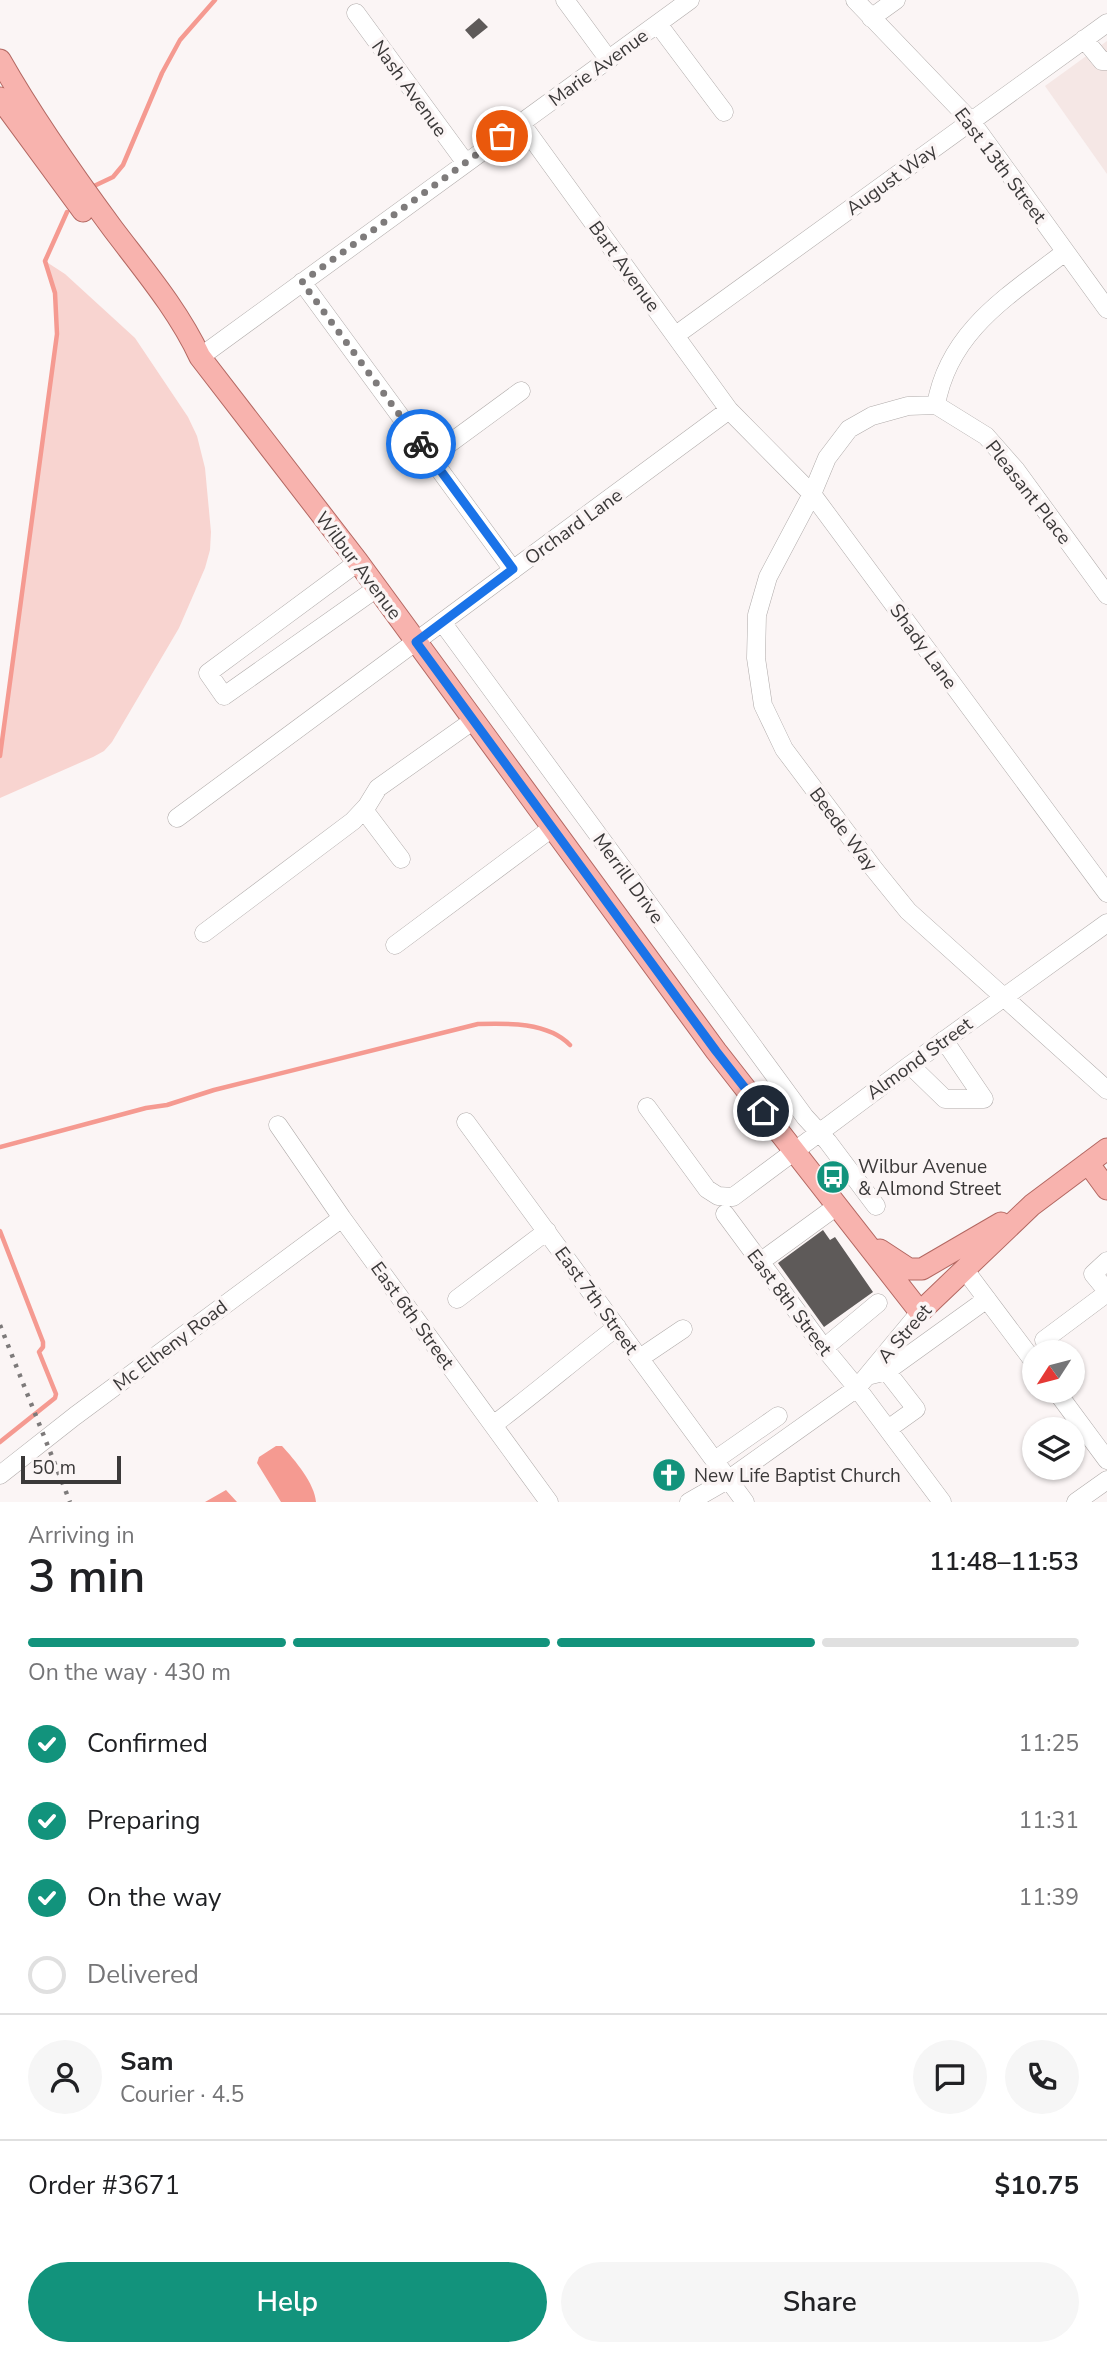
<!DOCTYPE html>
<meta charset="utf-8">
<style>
body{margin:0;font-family:"Nunito Sans",sans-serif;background:#f6f6f6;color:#202124;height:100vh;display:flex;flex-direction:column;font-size:26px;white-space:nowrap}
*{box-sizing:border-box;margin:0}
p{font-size:23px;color:#757577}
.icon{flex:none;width:38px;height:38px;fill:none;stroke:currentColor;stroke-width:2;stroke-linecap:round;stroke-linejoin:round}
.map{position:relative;height:1502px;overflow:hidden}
.sheet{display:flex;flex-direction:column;background:#fff;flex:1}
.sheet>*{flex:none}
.needle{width:46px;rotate:234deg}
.controls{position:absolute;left:1022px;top:1340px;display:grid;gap:14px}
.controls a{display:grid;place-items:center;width:63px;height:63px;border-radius:50%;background:#fff;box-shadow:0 2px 5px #0004;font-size:35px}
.scale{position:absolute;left:21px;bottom:18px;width:100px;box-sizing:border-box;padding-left:7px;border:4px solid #3b3939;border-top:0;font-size:19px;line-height:24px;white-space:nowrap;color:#3b3939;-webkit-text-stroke:5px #fbf5f5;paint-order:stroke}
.pin{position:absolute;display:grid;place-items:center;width:60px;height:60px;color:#fff;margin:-30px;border:4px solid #fff;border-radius:50%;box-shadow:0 2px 7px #0007}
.courier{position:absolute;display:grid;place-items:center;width:70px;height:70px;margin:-35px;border:5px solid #1a73e8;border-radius:50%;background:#fff;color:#222;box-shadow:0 2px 9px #0007}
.summary em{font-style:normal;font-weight:600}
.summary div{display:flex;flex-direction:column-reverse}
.summary{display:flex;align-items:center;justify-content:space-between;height:119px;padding:0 28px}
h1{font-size:46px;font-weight:600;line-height:52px}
.bar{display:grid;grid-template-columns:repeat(4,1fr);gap:10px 7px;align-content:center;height:84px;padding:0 28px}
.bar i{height:9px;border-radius:5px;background:#e0e0e0}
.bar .selected{background:#12937c}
.bar p{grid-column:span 4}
.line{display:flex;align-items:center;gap:18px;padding:0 28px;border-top:2px solid #e0e0e0}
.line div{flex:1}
.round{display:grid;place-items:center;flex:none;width:74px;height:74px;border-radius:37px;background:#f6f6f6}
ol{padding:0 28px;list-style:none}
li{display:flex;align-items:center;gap:21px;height:77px}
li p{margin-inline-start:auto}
li .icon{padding:7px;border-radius:50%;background:#12937c;color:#fff;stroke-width:4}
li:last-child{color:#757577}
li i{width:38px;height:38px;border:4px solid #e0e0e0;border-radius:50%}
.action{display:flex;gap:14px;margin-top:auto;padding:14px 28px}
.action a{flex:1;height:80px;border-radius:42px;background:#12937c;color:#fff;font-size:28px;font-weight:600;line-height:80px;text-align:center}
.action a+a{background:#f6f6f6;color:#202124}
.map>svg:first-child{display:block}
.built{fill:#f5e7e5}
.green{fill:#f8d4d0}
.water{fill:#f59a91}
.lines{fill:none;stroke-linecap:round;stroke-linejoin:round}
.stream{stroke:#f59a91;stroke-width:4.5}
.building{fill:#5e5a59}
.minor-casing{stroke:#b0abaa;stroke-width:19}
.major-casing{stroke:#b36862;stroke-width:23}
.minor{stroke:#fff;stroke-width:18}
.major{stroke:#f8b3ae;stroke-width:21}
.rail{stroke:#7d7a7a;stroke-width:4.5;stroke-dasharray:3.5 7;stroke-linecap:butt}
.done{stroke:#7e7b7b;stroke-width:7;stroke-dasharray:0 12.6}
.route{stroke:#1a73e8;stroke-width:9}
.labels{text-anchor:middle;stroke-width:7;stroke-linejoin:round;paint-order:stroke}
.street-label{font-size:19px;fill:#3b3939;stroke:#fbf5f5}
.poi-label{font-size:19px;fill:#3b3939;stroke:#fbf5f5;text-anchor:start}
</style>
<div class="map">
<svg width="1107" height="1502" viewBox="0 0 1107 1502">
<rect width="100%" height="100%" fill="#fbf5f5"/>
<path class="built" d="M1107,41V174L1045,86Z"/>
<path class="green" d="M45,261L65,274L135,338L188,417L197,436L205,468L211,532L210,550L205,568L179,628L112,742L104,751L93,757L0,798V756L57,334L55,293Z"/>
<path class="water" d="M276,1446H282C295,1460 315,1484 316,1502H281L257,1463L259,1457Z
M226,1490L237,1502H205Z"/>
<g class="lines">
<path class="stream" d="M94,186L113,177L123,165L162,73L180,40L215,0
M0,756L57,334L55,293L45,261L67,212
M0,1147L146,1108L167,1105L214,1090L478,1024C507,1023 548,1022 570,1045
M0,1231L43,1342V1347L39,1352L56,1394L55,1398L0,1442"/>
</g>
<path class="building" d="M479,18L488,27L473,39L465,30Z
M823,1230L830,1240L835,1237L873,1292L824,1327L778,1263Z"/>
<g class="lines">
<g class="minor-casing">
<path id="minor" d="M565,0L609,60
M855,0L971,121L1107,309
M356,13L465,162
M871,18L896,0
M658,24L724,112
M1084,39L1102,61H1107
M521,123L729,410L812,494L1107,893
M1065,252C1010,295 949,330 936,405L908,406L872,416L849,429L827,458L812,494L768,577L757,615L756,658L763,705L784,749L874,869L908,911L1107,1090
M302,282L513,570
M676,335L1107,23
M200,357L690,0
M936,405L986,436L1016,470L1107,595
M431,457L521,391
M358,562L208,673L224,696L377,588
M442,622L805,1117L828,1142L876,1206
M364,810L401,859
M177,818L729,410
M204,933L353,821L367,806L378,788L474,720
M395,945L552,828
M910,1065L945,1099H984L944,1040
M647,1107L707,1189L718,1196L733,1197L910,1065L1107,923
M466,1122L745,1502
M278,1125L342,1218L549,1502
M725,1214L824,1348L857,1388L942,1502
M1107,1261L1093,1274L1107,1291
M760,1262L837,1206
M965,1270L1034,1362
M457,1299L547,1231
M1044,1340L1107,1293
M824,1348L878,1303
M640,1358L683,1329
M881,1364L916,1409L888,1429
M867,1376L887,1371L987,1299
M1056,1391L1107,1460
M493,1425C536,1393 575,1359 617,1327
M715,1460L778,1416
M0,1475L75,1416L342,1218
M689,1502L729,1479L857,1388L920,1312
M1076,1502L1107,1480"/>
</g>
<g class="major-casing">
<path id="major" d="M0,60C33,118 73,175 113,229C144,270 178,310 200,357L358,562L716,1051L920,1312L1032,1205L1107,1149
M0,98L83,211
M1088,1163L1107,1189
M880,1250L909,1269H922L1001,1223"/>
</g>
<use href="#minor" class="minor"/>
<use href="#major" class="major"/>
<path class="rail" d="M0,1325L70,1502"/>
</g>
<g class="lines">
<path class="done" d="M421,444L302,282L502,136"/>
<path class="route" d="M421,444L513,569L416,642L716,1051L763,1111"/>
</g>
<defs>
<g id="bus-disc" transform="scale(1.75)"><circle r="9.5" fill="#12937c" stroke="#fbf5f5"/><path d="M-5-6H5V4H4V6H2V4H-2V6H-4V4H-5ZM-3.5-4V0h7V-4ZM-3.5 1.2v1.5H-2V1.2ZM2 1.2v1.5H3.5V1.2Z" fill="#fff"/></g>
<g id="church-disc" transform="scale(1.75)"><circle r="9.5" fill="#12937c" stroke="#fbf5f5"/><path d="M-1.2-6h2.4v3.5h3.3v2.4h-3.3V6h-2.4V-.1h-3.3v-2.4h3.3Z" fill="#fff"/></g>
</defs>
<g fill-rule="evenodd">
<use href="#bus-disc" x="833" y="1177"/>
<use href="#church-disc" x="669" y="1475"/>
</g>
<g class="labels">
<g class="street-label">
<text transform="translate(598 67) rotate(-36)" y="7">Marie Avenue</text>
<text transform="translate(410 88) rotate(54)" y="7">Nash Avenue</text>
<text transform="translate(1001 165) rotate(53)" y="7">East 13th Street</text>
<text transform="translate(891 179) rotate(-36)" y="7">August Way</text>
<text transform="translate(625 266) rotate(54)" y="7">Bart Avenue</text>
<text transform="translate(1029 492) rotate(52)" y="7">Pleasant Place</text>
<text transform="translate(573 526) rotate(-36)" y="7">Orchard Lane</text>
<text transform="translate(359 565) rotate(53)" y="7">Wilbur Avenue</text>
<text transform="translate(924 646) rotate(54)" y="7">Shady Lane</text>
<text transform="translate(844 829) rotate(53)" y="7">Beede Way</text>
<text transform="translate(629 878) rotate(54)" y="7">Merrill Drive</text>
<text transform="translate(919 1058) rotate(-36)" y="7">Almond Street</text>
<text transform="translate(597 1300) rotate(54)" y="7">East 7th Street</text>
<text transform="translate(790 1302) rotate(53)" y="7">East 8th Street</text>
<text transform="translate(413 1315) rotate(54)" y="7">East 6th Street</text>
<text transform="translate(904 1333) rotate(-49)" y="7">A Street</text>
<text transform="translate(170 1345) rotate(-37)" y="7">Mc Elheny Road</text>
</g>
<g class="poi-label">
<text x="858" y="1173">Wilbur Avenue<tspan x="858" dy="22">&amp; Almond Street</tspan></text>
<text x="694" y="1482">New Life Baptist Church</text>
</g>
</g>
</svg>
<div class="controls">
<a><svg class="needle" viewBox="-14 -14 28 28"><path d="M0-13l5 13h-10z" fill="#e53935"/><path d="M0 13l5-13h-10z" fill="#757577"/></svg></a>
<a><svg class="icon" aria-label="layers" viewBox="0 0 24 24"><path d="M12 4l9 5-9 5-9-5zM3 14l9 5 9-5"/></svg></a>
</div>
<div class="scale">50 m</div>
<div class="pin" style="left:502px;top:136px;background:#ea580c"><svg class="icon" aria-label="bag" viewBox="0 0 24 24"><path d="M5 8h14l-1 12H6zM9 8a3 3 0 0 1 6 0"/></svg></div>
<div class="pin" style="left:763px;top:1111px;background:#1f2937"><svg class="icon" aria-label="home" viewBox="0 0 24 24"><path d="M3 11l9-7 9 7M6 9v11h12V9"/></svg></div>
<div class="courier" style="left:421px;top:444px"><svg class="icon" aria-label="bike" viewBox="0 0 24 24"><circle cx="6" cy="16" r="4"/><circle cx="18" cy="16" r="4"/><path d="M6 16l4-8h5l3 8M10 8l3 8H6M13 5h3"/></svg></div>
</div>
<section class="sheet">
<div class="summary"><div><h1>3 min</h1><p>Arriving in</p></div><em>11:48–11:53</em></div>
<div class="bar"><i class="selected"></i><i class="selected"></i><i class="selected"></i><i></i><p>On the way · 430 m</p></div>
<ol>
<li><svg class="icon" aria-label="check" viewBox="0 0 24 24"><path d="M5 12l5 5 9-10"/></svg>Confirmed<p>11:25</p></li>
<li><svg class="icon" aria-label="check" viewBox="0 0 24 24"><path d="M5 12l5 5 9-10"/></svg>Preparing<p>11:31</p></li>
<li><svg class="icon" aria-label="check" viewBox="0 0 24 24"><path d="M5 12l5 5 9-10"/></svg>On the way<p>11:39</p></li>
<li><i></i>Delivered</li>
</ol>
<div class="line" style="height:126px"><a class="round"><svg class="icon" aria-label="person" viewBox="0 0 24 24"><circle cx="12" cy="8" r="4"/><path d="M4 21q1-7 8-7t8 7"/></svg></a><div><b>Sam</b><p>Courier · 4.5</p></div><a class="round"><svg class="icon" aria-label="chat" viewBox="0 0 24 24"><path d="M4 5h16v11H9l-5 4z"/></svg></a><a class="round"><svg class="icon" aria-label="phone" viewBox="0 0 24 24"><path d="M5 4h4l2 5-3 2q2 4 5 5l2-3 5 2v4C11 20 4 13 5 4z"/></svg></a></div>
<div class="line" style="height:91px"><div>Order #3671</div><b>$10.75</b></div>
<div class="action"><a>Help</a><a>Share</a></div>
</section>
